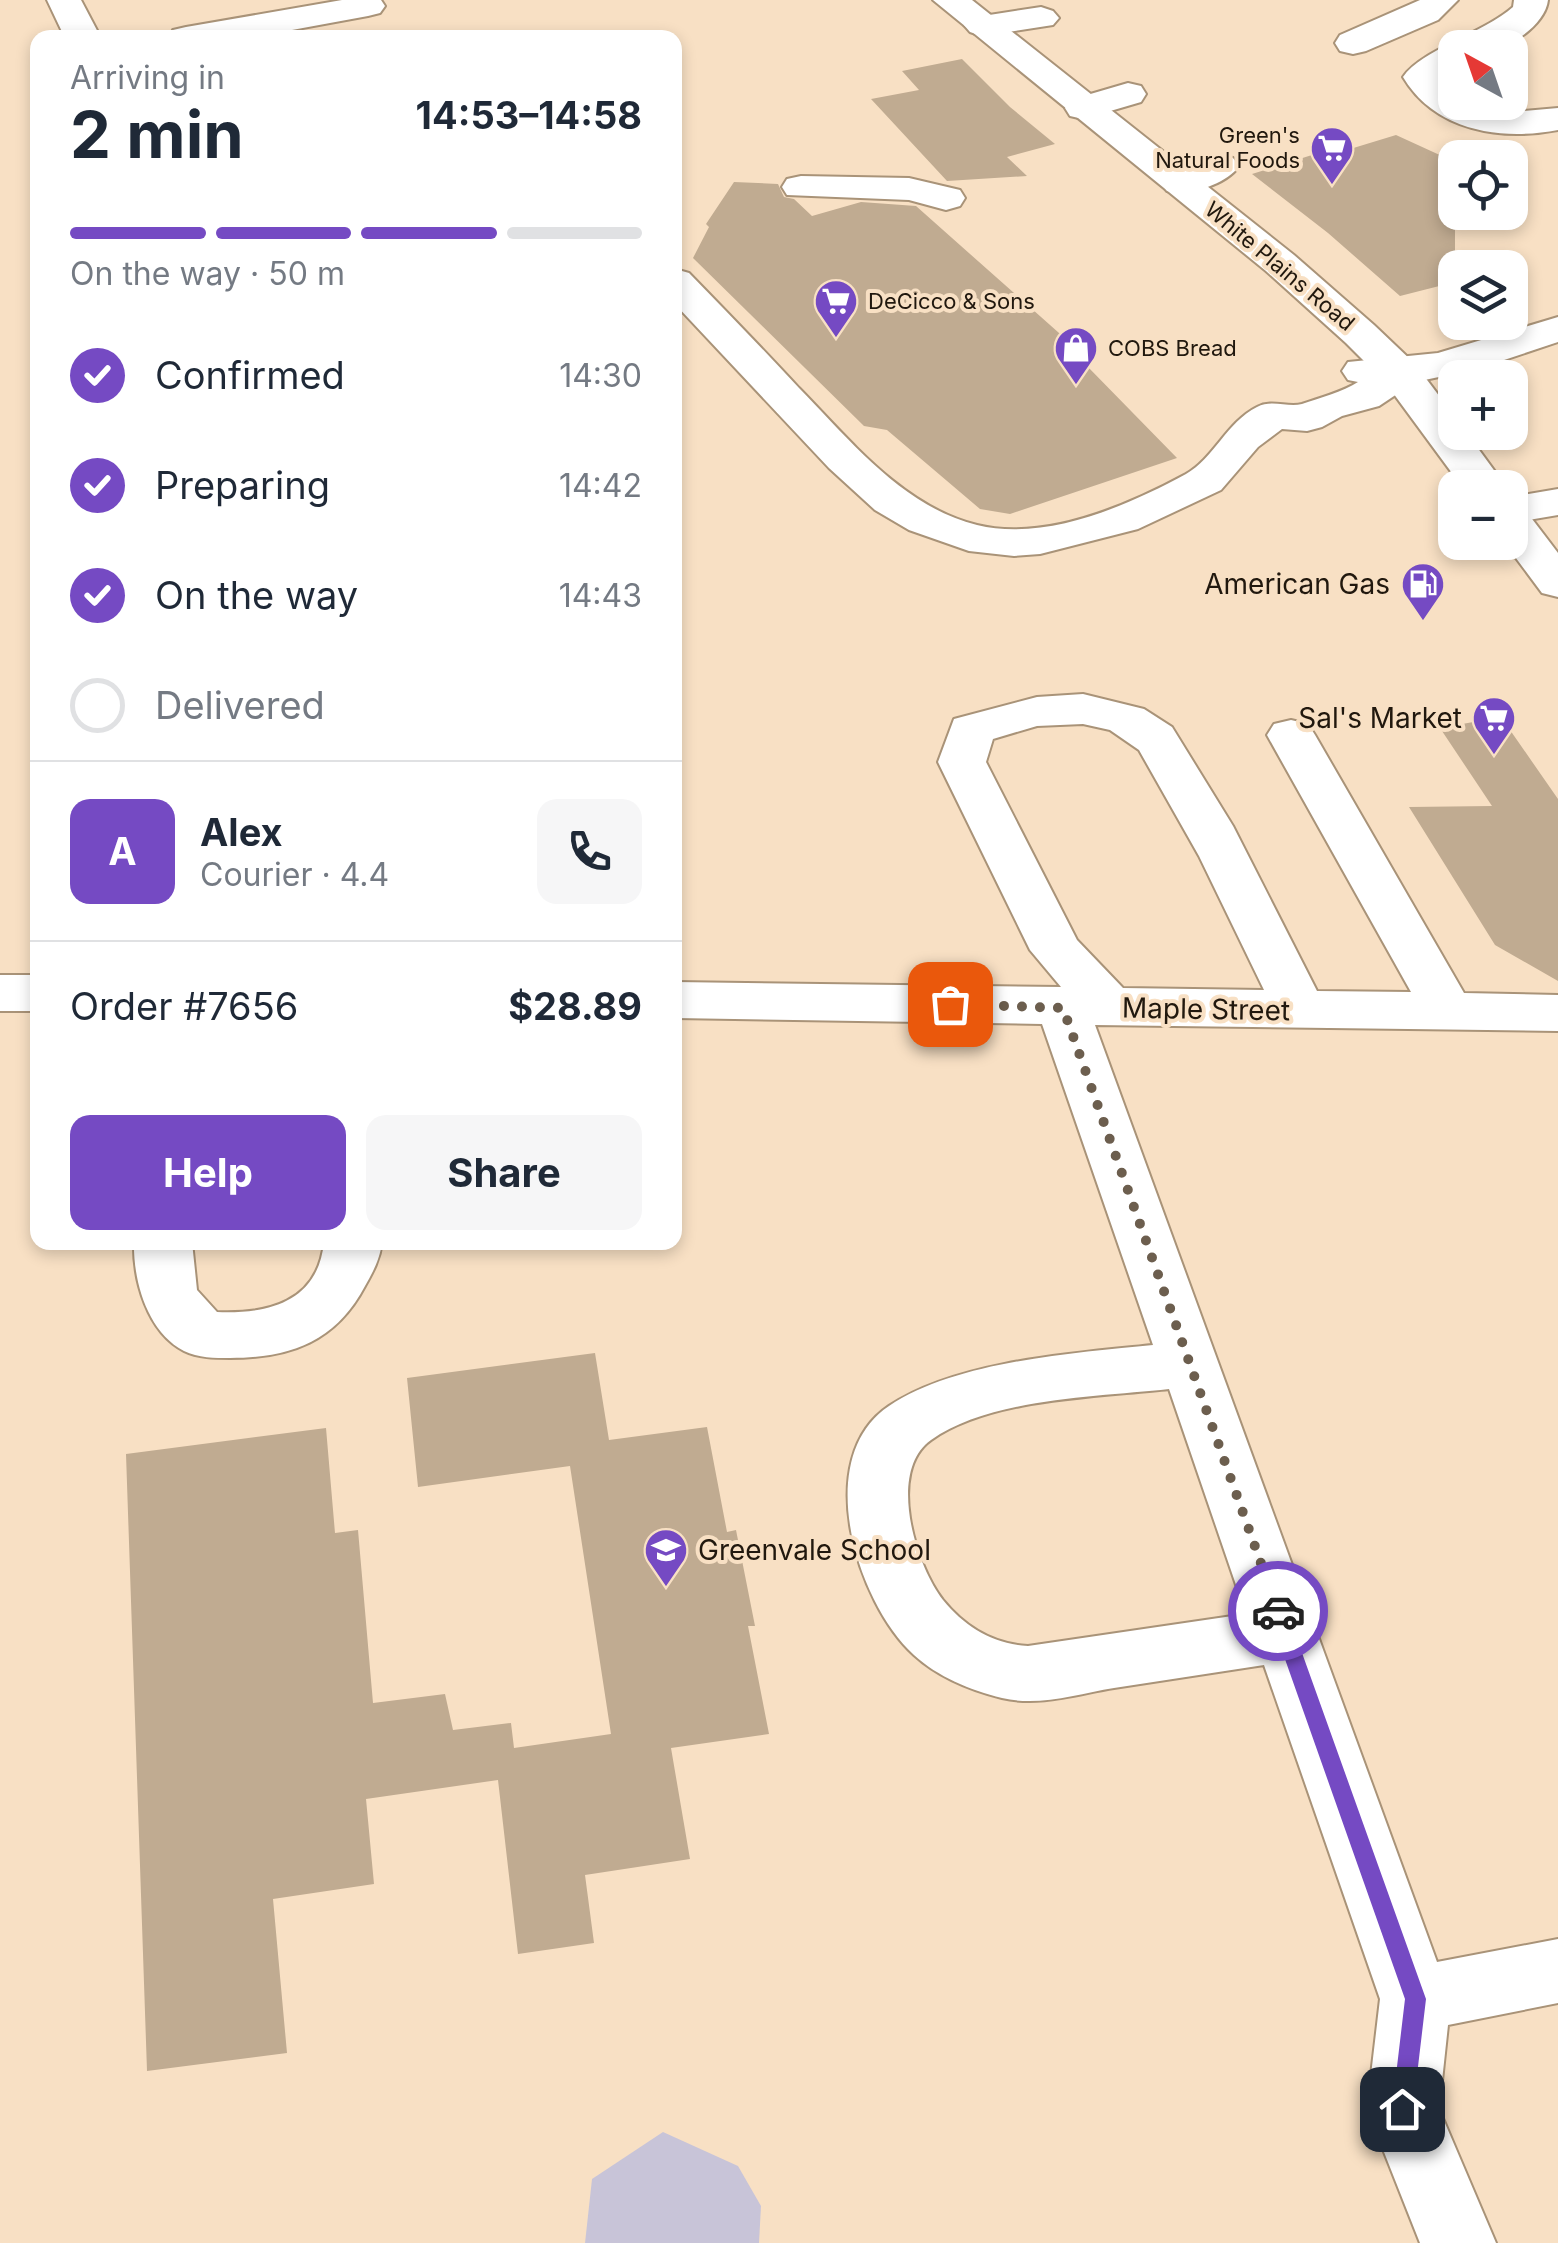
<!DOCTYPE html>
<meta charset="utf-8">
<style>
body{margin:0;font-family:Inter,sans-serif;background:#f6f6f7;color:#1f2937;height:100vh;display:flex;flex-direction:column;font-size:38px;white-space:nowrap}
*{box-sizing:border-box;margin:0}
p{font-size:32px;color:#747a83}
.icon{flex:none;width:55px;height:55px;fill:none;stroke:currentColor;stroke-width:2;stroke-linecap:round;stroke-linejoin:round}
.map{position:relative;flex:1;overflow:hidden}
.drawer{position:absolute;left:30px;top:30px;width:652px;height:1220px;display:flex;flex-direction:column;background:#fff;border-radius:20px;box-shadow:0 5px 15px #0003}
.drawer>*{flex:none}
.needle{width:65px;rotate:320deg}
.buttons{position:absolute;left:1438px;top:30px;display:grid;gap:20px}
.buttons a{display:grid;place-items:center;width:90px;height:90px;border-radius:20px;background:#fff;box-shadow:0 5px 15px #0003;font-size:50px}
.pin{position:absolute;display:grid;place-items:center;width:85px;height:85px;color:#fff;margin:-42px;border-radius:20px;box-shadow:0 5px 15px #0006}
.courier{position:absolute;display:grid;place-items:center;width:100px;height:100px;margin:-50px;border:8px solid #754ac3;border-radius:50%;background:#fff;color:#222;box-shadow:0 2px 12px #0007}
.overview em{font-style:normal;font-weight:700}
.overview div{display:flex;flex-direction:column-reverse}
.overview{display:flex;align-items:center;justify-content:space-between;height:170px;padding:0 40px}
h1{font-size:65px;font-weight:700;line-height:75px}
.bar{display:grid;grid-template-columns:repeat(4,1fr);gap:15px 10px;align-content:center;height:120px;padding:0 40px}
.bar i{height:12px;border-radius:8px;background:#e0e1e3}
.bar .on{background:#754ac3}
.bar p{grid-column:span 4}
.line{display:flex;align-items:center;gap:25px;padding:0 40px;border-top:2px solid #e0e1e3}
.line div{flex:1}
.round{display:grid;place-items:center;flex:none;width:105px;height:105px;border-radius:20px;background:#f6f6f7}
ol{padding:0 40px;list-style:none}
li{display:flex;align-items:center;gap:30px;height:110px}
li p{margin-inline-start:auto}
li .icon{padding:10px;border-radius:50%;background:#754ac3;color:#fff;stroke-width:4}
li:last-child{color:#747a83}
li i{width:55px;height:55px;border:5px solid #e0e1e3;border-radius:50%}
.primary-button{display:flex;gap:20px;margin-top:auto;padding:20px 40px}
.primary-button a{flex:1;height:115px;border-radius:20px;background:#754ac3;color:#fff;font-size:40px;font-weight:700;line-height:115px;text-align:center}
.primary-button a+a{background:#f6f6f7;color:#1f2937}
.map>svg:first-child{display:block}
.green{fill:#c8c4d8}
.building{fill:#c0ab91}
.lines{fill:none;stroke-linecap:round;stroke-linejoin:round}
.minor-casing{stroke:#a99378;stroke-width:4}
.major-casing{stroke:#a99378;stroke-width:4}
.minor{fill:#fff;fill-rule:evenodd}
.major{fill:#fff;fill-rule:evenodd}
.route{fill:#754ac3}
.done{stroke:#6c5e4e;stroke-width:10;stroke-dasharray:0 18}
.labels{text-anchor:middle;stroke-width:8;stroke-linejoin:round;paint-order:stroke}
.far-poi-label{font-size:22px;fill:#21180e;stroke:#f8e0c4;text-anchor:start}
.far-street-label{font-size:22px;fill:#21180e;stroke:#f8e0c4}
.poi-label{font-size:28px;fill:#21180e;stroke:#f8e0c4;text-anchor:end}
.street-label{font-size:28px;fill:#21180e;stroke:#f8e0c4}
</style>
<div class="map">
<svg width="1558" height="2243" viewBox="0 0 1558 2243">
<rect width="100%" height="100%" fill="#f8e0c4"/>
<path class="green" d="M663,2132L738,2166L761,2206L759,2243H585L592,2179Z"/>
<path class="building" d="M962,59L1010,107L1055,144L1007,157L1027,176L947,181L871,99L919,90L902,71Z
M1396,135L1455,162V282L1400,296L1328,233L1252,174L1331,149L1337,153Z
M734,182L778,184L784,197L794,199L812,216L861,202L916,206L1086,357L1087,366L1177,458L1010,514L980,509L887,430L864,426L693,258L709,227L706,224Z
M1501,717L1558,799V981L1495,945L1409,807L1492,806L1440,728Z
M595,1353L609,1440L707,1427L727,1532L736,1530L755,1626H748L769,1734L671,1748L690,1859L585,1875L594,1943L518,1954L498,1780L366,1799L374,1884L273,1899L287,2053L147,2071L126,1454L326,1428L335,1533L358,1530L373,1703L445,1694L453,1730L511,1723L514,1748L611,1734L570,1466L418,1487L407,1378Z"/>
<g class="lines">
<g class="minor-casing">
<path id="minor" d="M47,0H81L101,38H65Z
M342,0H381L385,6L380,13L368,16L249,38H169L173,30L186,27Z
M1420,0H1458L1438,20L1366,51L1353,54L1340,51L1335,43L1340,35Z
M1514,0H1548C1546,21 1517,44 1496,48C1484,50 1468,48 1455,48V71L1441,80L1455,91V102H1474L1502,113L1558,108V130C1501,141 1435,131 1403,77C1421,50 1484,33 1513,7Z
M1041,7L1053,11L1059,18L1053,25L982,36L970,32L964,25L970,18Z
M1128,83L1141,86L1146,94L1141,102L1083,119L1070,116L1065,108L1070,100Z
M1220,155L1233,158L1239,166C1226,185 1188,196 1167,191L1161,183L1167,175Z
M801,176L909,178L960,190L965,198L960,206L946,210L909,200L787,195L782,187L787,179Z
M675,269L689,273C726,311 763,349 799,388C850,440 903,507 977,525C1045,542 1127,506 1186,474C1214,458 1227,422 1257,407C1272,399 1288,408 1302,404C1319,398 1343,392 1358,382L1348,380L1342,371L1348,362L1438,353L1558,317V342L1477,369L1415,382L1379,406L1342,416L1322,427L1307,431L1282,429L1258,447L1221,490L1138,529L1040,554L1014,556L969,551L909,530L875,510L829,468L675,304Z
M1558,489V515L1510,523V497Z
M1083,694L1144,709L1172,727L1233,826L1317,991L1411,992L1267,735L1274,724L1291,720L1308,724L1315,735L1464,993L1558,995V1031L1095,1025L1437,1962L1558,1939V2003L1448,2025L1439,2109L1496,2243H1420L1367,2109L1380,1999L1264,1665C1214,1673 1164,1680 1114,1688C1077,1694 1039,1707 1002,1698C970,1690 938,1677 914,1655C857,1603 811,1458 889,1406C956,1361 1074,1353 1153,1345L1042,1024L675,1018V982L1061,987L1030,950L938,762L954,719L1037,697ZM1083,724L1110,730L1139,750L1199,856L1264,990L1123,988L1077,940L986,762L993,739L1037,726ZM1169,1389L1246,1614L1028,1646C993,1644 965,1627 943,1600C915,1564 887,1471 931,1440C990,1398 1098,1397 1169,1389Z
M0,975H38V1011H0Z
M134,1242H192L197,1290L217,1312C267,1314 318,1303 324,1242H382C380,1259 373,1272 365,1286C336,1341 291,1358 230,1358C215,1358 198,1358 184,1351C147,1332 133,1280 134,1242Z"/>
</g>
<g class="major-casing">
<path id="major" d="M933,0H972L1294,255L1374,325L1415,364L1455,417V432H1466L1507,488H1463L1385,382L1346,343L1266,271Z
M1510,507L1526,511L1558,553V597L1542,593L1504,542H1510Z"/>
</g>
<use href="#minor" class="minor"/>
<use href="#major" class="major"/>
</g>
<path class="route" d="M1278,1603L1287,1611L1426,1999L1413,2109L1410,2116L1402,2119L1395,2116L1392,2109L1405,1999L1268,1611Z"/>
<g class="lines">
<path class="done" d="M950,1004L1063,1008L1278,1611"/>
</g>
<defs>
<g id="supermarket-pin" transform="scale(2.25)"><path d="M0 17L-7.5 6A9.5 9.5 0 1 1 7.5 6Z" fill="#754ac3" stroke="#f8e0c4"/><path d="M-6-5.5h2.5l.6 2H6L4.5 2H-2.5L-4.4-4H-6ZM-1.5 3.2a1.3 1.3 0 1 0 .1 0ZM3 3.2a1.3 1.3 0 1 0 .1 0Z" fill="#fff"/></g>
<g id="shop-pin" transform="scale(2.25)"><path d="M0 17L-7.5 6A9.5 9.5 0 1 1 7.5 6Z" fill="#754ac3" stroke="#f8e0c4"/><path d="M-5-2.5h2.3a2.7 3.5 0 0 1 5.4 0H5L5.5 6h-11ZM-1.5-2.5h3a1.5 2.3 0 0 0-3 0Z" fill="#fff"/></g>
<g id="fuel-pin" transform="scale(2.25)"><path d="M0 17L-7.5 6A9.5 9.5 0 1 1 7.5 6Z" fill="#754ac3" stroke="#f8e0c4"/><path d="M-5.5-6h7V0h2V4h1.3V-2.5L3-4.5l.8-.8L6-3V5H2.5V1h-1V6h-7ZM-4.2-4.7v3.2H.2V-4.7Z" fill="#fff"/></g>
<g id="school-pin" transform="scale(2.25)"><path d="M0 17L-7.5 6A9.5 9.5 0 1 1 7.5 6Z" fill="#754ac3" stroke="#f8e0c4"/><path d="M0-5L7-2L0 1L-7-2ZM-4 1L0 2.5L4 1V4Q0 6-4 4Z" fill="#fff"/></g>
</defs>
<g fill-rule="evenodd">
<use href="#supermarket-pin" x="1332" y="148"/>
<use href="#supermarket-pin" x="836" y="301"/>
<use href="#shop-pin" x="1076" y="348"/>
<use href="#fuel-pin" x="1423" y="584"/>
<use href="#supermarket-pin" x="1494" y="718"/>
<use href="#school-pin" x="666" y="1550"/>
</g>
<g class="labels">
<g class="far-poi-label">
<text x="1300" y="143" text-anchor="end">Green's<tspan x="1300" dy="25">Natural Foods</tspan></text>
<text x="868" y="309">DeCicco &amp; Sons</text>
<text x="1108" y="356">COBS Bread</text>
</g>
<g class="far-street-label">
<text transform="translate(1280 266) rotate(40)" y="8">White Plains Road</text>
</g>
<g class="poi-label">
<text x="1390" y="594">American Gas</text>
<text x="1462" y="728">Sal's Market</text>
<text x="698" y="1560" text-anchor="start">Greenvale School</text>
</g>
<g class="street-label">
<text transform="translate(1206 1009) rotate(1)" y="10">Maple Street</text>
</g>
</g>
</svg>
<div class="buttons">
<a><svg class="needle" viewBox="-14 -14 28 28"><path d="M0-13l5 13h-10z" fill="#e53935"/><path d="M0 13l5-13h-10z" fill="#747a83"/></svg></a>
<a><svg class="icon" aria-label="locate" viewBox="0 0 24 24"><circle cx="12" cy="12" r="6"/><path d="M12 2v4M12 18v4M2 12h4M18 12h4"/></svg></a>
<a><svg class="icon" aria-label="layers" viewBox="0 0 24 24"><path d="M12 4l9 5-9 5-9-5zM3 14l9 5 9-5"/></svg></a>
<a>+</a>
<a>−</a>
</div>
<div class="pin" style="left:950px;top:1004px;background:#ea580c"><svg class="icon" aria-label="bag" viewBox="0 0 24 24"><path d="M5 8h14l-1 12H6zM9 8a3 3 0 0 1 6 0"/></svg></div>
<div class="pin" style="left:1402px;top:2109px;background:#1f2937"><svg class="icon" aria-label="home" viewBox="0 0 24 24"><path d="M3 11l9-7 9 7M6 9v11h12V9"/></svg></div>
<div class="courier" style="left:1278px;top:1611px"><svg class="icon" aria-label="car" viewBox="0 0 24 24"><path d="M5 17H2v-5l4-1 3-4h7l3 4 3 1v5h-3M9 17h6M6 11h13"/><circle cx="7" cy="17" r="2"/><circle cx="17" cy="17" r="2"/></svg></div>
<section class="drawer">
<div class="overview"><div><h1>2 min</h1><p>Arriving in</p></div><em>14:53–14:58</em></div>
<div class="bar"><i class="on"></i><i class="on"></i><i class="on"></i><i></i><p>On the way · 50 m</p></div>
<ol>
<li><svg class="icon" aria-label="check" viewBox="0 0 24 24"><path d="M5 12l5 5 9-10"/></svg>Confirmed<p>14:30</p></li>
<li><svg class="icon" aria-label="check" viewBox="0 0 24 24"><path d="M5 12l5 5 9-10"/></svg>Preparing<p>14:42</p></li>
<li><svg class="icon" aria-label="check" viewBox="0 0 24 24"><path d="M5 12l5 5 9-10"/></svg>On the way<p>14:43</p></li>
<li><i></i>Delivered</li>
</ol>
<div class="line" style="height:180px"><b class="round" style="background:#754ac3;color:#fff">A</b><div><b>Alex</b><p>Courier · 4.4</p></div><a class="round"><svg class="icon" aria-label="phone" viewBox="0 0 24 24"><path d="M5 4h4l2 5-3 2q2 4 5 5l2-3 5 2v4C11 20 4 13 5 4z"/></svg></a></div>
<div class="line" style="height:130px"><div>Order #7656</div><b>$28.89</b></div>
<div class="primary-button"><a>Help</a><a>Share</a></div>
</section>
</div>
